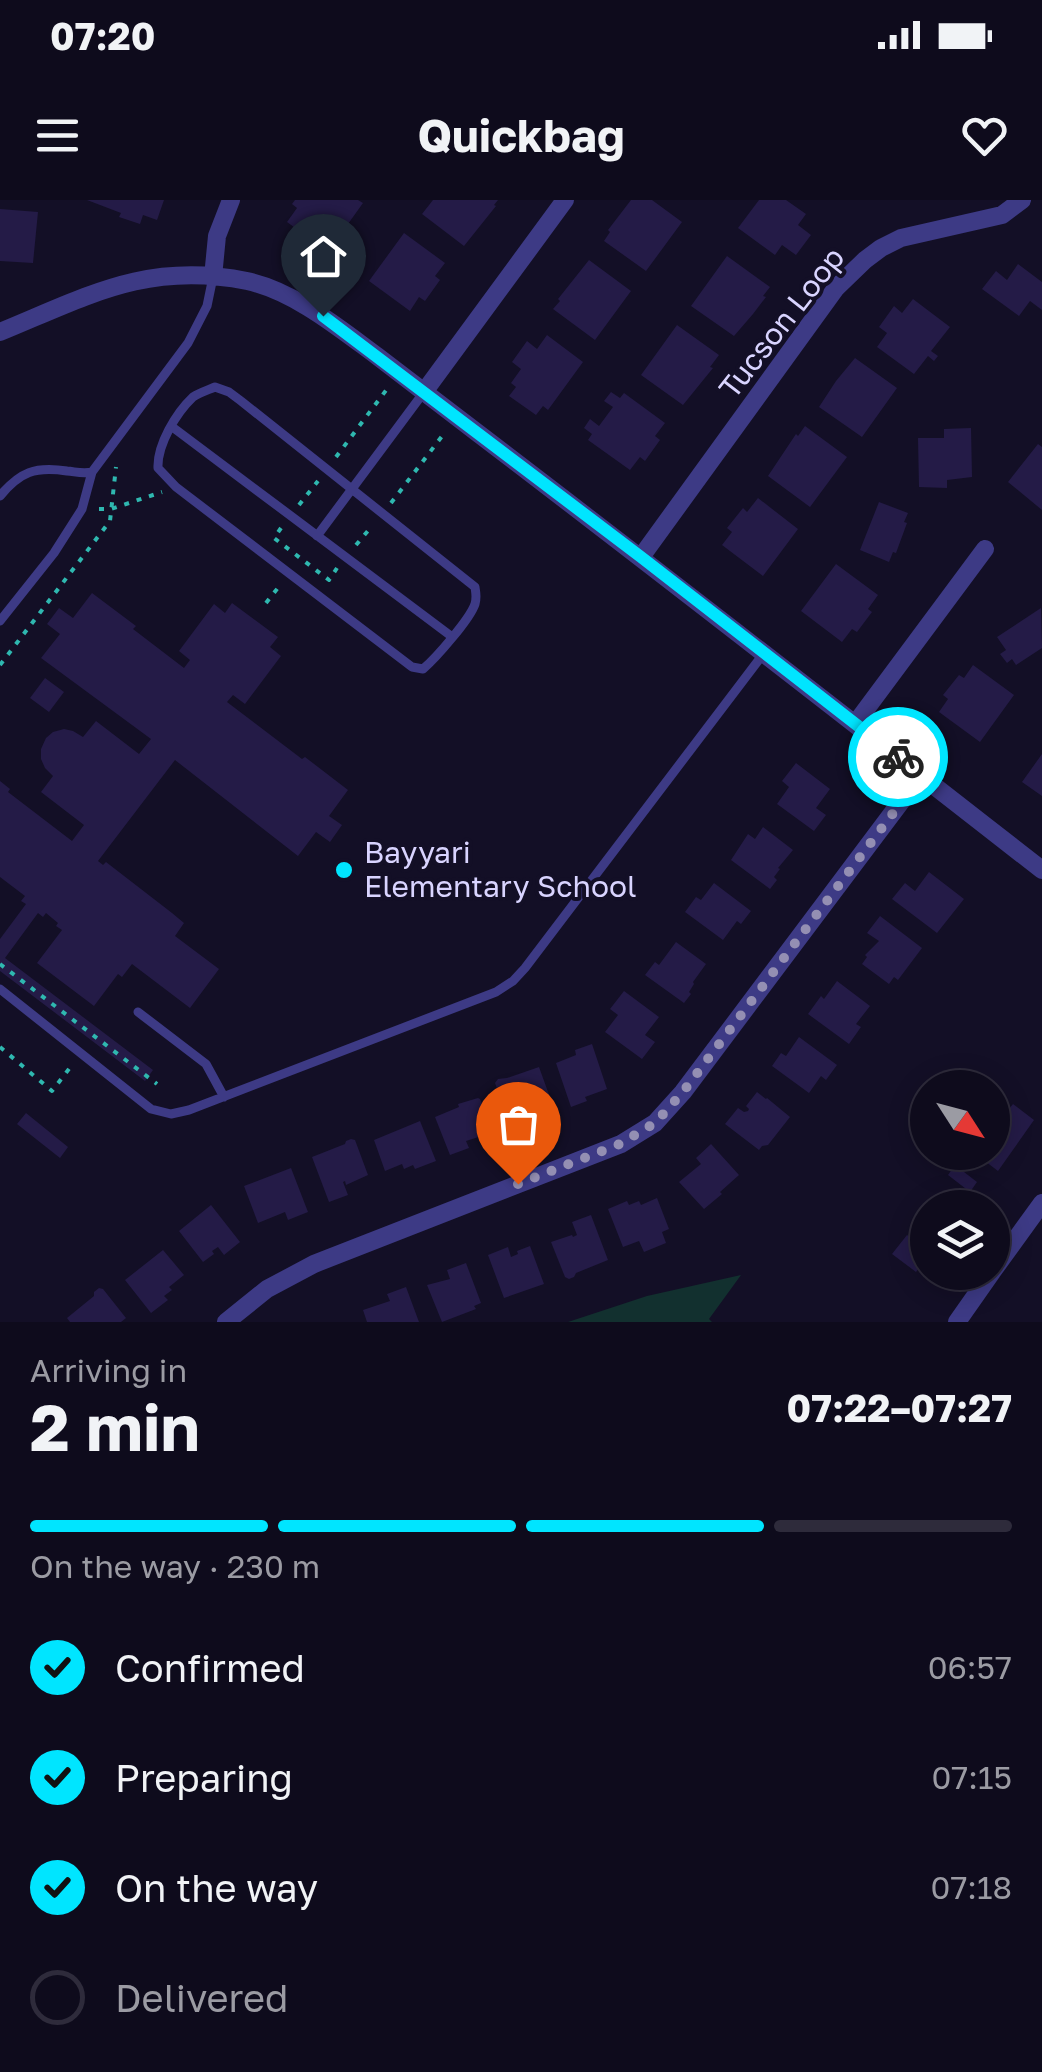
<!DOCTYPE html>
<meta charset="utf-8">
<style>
body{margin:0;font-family:"Golos Text",sans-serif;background:#171425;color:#f1f3f6;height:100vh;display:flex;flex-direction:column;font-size:38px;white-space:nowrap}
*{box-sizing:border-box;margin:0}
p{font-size:32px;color:#9b9ba3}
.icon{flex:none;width:55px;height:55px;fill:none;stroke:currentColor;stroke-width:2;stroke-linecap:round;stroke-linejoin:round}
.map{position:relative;height:1122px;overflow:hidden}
.sheet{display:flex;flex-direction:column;background:#0e0b1c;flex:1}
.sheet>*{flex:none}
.needle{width:65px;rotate:126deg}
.tools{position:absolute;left:910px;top:870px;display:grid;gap:20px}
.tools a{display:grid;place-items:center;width:100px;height:100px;border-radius:50%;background:#0e0b1c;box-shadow:0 5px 25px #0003,0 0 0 2px #2e2b3b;font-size:50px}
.pin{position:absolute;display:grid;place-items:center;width:85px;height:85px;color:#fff;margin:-102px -42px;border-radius:50% 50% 50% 0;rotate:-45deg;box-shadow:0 0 10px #0007}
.pin .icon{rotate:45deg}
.courier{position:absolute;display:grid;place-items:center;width:100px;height:100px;margin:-50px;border:8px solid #00e5ff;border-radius:50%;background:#fff;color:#222;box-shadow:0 2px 12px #0007}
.head em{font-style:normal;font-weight:700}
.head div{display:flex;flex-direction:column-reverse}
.head{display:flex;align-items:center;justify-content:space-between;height:170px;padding:0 30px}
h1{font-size:65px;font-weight:700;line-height:75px}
.bar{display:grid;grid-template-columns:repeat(4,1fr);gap:15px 10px;align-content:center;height:120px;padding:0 30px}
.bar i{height:12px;border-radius:8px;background:#2e2b3b}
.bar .current{background:#00e5ff}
.bar p{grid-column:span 4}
ol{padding:0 30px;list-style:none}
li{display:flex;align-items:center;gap:30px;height:110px}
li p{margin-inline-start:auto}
li .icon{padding:10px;border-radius:50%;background:#00e5ff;color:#111;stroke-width:4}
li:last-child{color:#9b9ba3}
li i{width:55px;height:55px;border:5px solid #2e2b3b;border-radius:50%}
.status{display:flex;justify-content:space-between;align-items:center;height:70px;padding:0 50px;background:#0e0b1c;direction:ltr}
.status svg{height:28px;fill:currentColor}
header{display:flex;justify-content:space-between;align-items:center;height:130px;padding:0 30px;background:#0e0b1c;font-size:45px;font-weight:700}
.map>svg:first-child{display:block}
.green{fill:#12302f}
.building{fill:#241b47}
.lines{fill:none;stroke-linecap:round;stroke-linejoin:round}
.path{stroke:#2fb8b0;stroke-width:4;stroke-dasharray:5 8;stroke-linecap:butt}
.service{stroke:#3d3a85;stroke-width:9}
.minor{stroke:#3d3a85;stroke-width:18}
.done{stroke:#948fb3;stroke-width:10;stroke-dasharray:0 18}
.route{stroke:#00e5ff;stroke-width:12}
.poi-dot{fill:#00e5ff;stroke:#130f26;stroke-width:4}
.labels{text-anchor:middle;stroke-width:8;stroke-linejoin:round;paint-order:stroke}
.street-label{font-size:30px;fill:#d9d4ff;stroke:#130f26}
.poi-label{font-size:30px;fill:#d9d4ff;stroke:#130f26;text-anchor:start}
</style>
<div class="status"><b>07:20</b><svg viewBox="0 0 49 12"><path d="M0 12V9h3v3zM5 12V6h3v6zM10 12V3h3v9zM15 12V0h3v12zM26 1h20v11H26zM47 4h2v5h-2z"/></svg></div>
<header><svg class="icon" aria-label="menu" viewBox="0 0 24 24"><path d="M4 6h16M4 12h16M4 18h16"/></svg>Quickbag<svg class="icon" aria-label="heart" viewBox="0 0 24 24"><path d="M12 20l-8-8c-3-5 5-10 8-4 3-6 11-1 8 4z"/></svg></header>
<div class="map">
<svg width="1042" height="1122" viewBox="0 0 1042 1122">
<rect width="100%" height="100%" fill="#130f26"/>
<path class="green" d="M741,1075L709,1119L712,1122H568L647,1096Z"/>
<path class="building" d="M87,0H164L157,20L143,15L140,24L119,17L121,13Z
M295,0H358L363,3L328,52L287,22L297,8L292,4Z
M433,0H498L494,5L496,6L464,46L422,14Z
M631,0H652L682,22L646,71L604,41L610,32L608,30Z
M759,0H786L806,14L798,25L811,35L796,55L782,45L775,55L738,28Z
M0,9L38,12L33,63L0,61Z
M404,33L445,63L435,76L440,80L425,101L419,97L410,111L369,81Z
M727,56L770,87L763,96L766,97L753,114L734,136L691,106Z
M589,60L631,91L595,140L553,109L560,101L558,99Z
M1018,64L1042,82V110L1030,101L1019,116L982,89L996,71L1007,80Z
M913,99L950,127L931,151L938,156L934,161L928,156L914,174L877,147L887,133L879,127L894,106L902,113Z
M677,125L719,155L710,167L713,168L683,205L641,175Z
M547,135L583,162L548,210L543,206L536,215L509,196L516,187L511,183L521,169L512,162L527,141L537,149Z
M855,158L897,188L862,237L819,207L836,181Z
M611,192L620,198L624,193L665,223L655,236L660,240L645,261L640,257L630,270L588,240L592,234L584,228L590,219L599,226L613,207L604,201Z
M805,226L847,257L810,307L768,276L796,234L798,236Z
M971,228L972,277L947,280V288L919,287L918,238H944V229Z
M1038,244L1042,247V310L1008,282Z
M758,298L798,329L763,376L722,345L732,332L727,328L743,308L747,312Z
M879,302L908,313L904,322L907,323L896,353L893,352L889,362L860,350Z
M836,364L878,395L868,409L872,412L857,432L852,429L842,442L801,411Z
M92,393L136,426L133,429L184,468L190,460L179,451L214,404L225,413L232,403L278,437L270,447L281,456L245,504L233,495L227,502L302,559L305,557L348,590L329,616L342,625L330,642L316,632L298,656L175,560L98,661L103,665L106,662L172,713L184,723L175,736L219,769L190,808L132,764L122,777L118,774L94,806L37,763L62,730L56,726L58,723L46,713L43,717L38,713L5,758L153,870L145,881L0,771V739L26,704L21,701L25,696L0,677V581L10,589L8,592L72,641L84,625L41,592L53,576L45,568L41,559V549L46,538L53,532L64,529L73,531L83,537L96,521L139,554L151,539L41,458L60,434L47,424L59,408L73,418Z
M1041,408L1042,448L1016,465L1012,459L1007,463L1000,454L1006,450L997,437Z
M973,465L1014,495L980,542L939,512L948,499L943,495L959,475L964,478Z
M45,478L64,492L49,512L30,498Z
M1042,554V596L1022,582Z
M796,563L830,589L816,608L826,615L814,631L777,604L789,587L782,581Z
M763,627L793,650L778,668L780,669L774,677L777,680L770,689L731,660L748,634L755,639Z
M929,672L964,699L937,733L892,699L905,683L915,691Z
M714,683L751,711L741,724L737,721L723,740L685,712L696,697L701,700Z
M880,716L922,748L898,780L894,777L889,784L862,764L867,757L865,755L879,741L867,733Z
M676,742L706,764L693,782L694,784L689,792L691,794L684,803L645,775L655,762L659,765Z
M837,781L870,806L856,824L861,827L849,844L808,814L821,796L824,799Z
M624,791L659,817L645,835L655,842L642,859L605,832L618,815L610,809Z
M799,837L837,865L826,880L821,876L809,893L772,866L781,853L786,856Z
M592,844L607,889L585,897L587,901L571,907L556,863L576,855L575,850Z
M539,867L556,914L536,922L530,906H528L529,911L508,919L495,883L498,879L507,878Z
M757,892L766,899L767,898L790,917L768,945L762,946L759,950L725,924L738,908L744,912L748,911L749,909L746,906Z
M478,898L480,899L494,932L466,941L469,948L450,955L435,917L459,907L458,904Z
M1013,904L1034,920L998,971L973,952H992V930Z
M26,913L68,947L60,958L17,924Z
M420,921L436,961L415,969L413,965L404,969L402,964L385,971L374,940Z
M351,939L355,940L368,975L346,985L345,981L343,982L348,995L329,1002L312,957L345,944L346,941Z
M711,944L739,975L720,992L722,994L704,1009L679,982L701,964L696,958Z
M955,965L977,982L970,992L948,975Z
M291,968L308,1012L288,1020L285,1012L258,1023L244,986Z
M657,998L669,1029L662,1032L666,1043L644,1052L639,1041L623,1047L608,1009L627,1001L629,1005L639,1001L641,1005Z
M211,1005L240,1042L224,1055L218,1047L212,1051L214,1054L203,1062L179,1031Z
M591,1015L608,1060L576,1073L574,1077L569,1079L565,1077L551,1042L572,1035L573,1037L577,1035L572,1022Z
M907,1035L928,1050V1056L916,1072L892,1054Z
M530,1046L544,1084L504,1098L488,1055L508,1047L511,1057L518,1054L517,1051Z
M163,1050L184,1075L169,1087L172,1090L164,1096L168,1100L151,1113L125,1080Z
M466,1063L481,1103L474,1106L476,1109L442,1122L427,1085L450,1079L447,1070Z
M406,1087L419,1122H367L363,1110L390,1101L387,1094Z
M99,1088L103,1089L126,1118L121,1122H70L67,1118L94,1096V1092Z"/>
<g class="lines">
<path class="path" d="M336,257L387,189
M391,303L446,231
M299,305L318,281
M99,309H111L162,292
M281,328L274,338L329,380L337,368
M356,345L372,326
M266,403L281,384
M0,465L110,321L116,267
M0,764L157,884
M0,847L52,891L72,865"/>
<path class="service" d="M215,187L229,192L241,201L475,387C476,395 477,397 475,404C470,419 436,458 423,469L412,467L176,287L158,268C157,245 176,213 193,197C199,193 208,190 215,187Z
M171,226L451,436
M0,296C20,272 35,266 67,271C77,272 83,274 92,272
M317,336L424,192
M0,421L54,353L82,309L92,272L188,143L207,106L213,77
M0,789L151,909L171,914L189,910L496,792L513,781L525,768L764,453
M138,812L206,864L224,897"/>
<path class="minor" d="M213,77L217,36L231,0
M0,132C88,96 147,61 247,81C294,91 339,128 377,156C411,182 445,208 479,234C668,378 855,524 1042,670
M424,192L565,0
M641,357L836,88L865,60L881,48L901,38L1002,15L1022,0
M855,524L985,349
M992,1072L1042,1003
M226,1122L267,1089L314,1064L621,944L655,923L683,892L921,575
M957,1122L992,1072"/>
</g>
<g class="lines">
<path class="done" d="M518,984L620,944L655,923L683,892L921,576L898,557"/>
<path class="route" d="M323,116L641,357L898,557"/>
</g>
<circle class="poi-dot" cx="344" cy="670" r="10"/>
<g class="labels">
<g class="street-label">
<text transform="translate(782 123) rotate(-52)" y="10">Tucson Loop</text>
</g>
<g class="poi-label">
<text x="364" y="663">Bayyari<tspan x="364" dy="34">Elementary School</tspan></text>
</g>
</g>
</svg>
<div class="tools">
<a><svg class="needle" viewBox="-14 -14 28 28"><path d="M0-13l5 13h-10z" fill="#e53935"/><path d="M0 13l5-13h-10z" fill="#9b9ba3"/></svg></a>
<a><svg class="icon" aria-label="layers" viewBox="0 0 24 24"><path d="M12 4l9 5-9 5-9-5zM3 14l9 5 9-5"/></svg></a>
</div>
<div class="pin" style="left:518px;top:984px;background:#ea580c"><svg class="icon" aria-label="bag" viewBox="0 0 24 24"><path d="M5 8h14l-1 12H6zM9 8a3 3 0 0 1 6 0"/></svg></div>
<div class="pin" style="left:323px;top:116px;background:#1f2937"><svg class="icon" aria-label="home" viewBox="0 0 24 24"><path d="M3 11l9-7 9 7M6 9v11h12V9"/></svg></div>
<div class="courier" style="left:898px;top:557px"><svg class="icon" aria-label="bike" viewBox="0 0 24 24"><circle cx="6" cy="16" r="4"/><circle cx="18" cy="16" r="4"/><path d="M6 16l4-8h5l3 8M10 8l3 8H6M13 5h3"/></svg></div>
</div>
<section class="sheet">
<div class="head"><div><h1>2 min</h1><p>Arriving in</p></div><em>07:22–07:27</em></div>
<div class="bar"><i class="current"></i><i class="current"></i><i class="current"></i><i></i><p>On the way · 230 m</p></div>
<ol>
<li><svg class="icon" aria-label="check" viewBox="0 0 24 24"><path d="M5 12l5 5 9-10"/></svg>Confirmed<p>06:57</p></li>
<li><svg class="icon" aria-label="check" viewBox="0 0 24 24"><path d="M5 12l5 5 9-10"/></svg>Preparing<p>07:15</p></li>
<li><svg class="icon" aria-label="check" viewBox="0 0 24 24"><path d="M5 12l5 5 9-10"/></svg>On the way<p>07:18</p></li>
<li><i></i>Delivered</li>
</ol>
</section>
